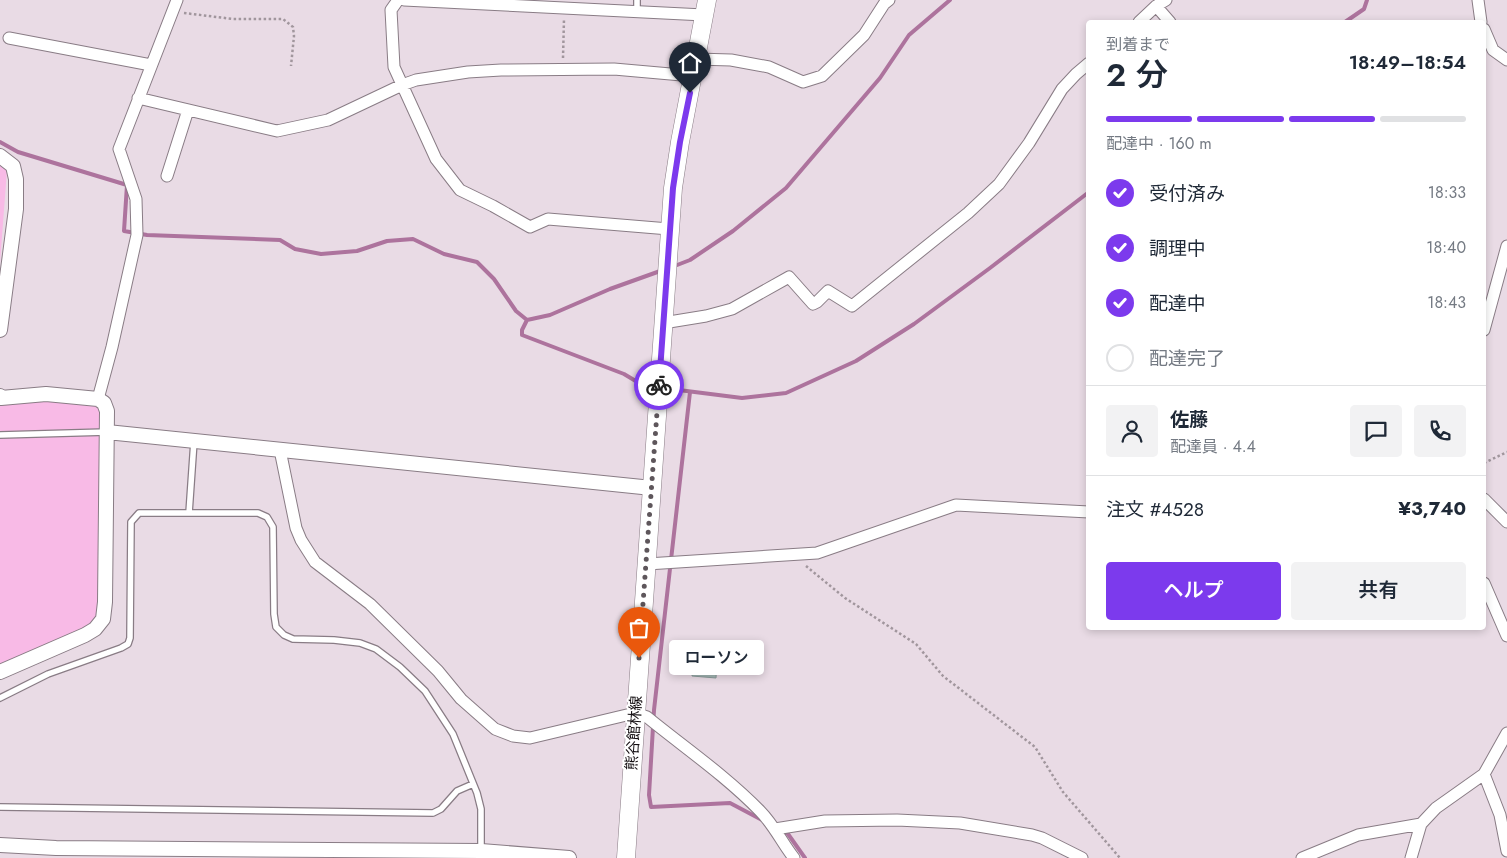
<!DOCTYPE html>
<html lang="ja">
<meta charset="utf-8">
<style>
body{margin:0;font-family:Jost,"Noto Sans JP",sans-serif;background:#f2f2f3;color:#1f2937;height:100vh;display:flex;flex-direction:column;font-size:19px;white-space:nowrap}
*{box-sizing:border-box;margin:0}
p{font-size:16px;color:#747a83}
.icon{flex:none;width:28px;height:28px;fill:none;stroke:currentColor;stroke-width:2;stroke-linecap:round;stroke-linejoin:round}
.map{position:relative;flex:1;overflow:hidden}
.details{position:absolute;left:1086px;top:20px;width:400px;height:610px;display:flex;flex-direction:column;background:#fff;border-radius:5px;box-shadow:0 2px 8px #0003}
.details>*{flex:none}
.pin{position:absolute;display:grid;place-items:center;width:42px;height:42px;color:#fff;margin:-51px -21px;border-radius:50% 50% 50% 0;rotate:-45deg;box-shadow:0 0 5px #0007}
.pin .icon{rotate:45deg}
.courier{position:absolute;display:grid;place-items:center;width:50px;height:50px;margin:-25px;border:4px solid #7c3aed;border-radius:50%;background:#fff;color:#222;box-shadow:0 1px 6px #0007}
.bubble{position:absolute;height:35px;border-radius:5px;background:#fff;box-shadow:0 2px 8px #0003;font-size:16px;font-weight:600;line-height:35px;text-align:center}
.headline em{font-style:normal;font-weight:600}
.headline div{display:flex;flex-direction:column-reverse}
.headline{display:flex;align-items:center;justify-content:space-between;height:85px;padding:0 20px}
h1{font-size:32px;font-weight:600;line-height:38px}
.bar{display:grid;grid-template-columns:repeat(4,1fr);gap:8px 5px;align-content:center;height:60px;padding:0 20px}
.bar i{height:6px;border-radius:4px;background:#e0e1e3}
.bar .selected{background:#7c3aed}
.bar p{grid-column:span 4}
.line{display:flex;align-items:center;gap:12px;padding:0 20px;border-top:1px solid #e0e1e3}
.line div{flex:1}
.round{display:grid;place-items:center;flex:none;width:52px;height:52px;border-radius:5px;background:#f2f2f3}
ol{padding:0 20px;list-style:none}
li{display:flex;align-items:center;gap:15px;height:55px}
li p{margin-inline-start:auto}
li .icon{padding:5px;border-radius:50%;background:#7c3aed;color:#fff;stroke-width:4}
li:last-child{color:#747a83}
li i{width:28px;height:28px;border:2px solid #e0e1e3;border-radius:50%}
.action{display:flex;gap:10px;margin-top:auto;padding:10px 20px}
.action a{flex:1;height:58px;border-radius:5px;background:#7c3aed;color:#fff;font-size:20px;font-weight:600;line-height:58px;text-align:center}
.action a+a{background:#f2f2f3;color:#1f2937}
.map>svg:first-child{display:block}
.green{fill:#f8bae6}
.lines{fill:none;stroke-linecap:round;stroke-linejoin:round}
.stream{stroke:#ad739d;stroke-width:4}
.building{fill:#a4b7b5;stroke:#8a9d9b}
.service-casing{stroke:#897c85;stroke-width:8}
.minor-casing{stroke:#897c85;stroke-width:13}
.tertiary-casing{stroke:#897c85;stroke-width:16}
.primary-casing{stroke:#897c85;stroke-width:19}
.path{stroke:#a1969d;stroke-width:2.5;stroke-dasharray:2.5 2.5;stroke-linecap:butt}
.service{stroke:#fff;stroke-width:5.5}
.minor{stroke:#fff;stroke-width:11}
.tertiary{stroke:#fff;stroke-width:14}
.primary{stroke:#fff;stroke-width:18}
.done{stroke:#5e565b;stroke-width:5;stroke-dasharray:0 9}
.route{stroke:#7c3aed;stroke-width:6}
.labels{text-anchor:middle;stroke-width:4;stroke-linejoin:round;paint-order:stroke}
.street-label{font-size:15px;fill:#130e11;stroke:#fff}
</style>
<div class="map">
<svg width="1507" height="858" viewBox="0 0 1507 858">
<rect width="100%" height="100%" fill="#e9dbe5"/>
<path class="green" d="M0,165L7,170L0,263Z
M53,401L98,405L102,416L100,599L96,616L88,628L0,667V404Z"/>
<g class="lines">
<path class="stream" d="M1345,22L1364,9L1367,0
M0,142L18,152L127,185L124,231L147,235L280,240L295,249L321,254L357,251L387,241L413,239L444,254L477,262L494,279L516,311L527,320
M672,267L690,260L733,231L786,188L880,78L909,35L950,0
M527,320L522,330V335L624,374L639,383L654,387
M527,320L550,315L610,289L663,270
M663,388L742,398L786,393L856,361L914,324L990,268L1089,192
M690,392L654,710L649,795L651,807L730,803L764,821
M781,831L788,834L805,858"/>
</g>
<path class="building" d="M695,641L718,642L716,678L692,676Z"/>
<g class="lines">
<g class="service-casing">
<path id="service" d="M637,11V0
M0,435L107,432
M189,513L194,441
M0,698L48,674L121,648L128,644L130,638L131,522L139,513H258L267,517L273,527L274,614L276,627L284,635L293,639L334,640L360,643L376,649L400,667L425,691L453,734L477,793L481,809V851
M0,807L433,813L441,809L457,791L473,784"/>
</g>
<g class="minor-casing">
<path id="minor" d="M398,0L391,10L394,67L436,159L460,190L493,206L530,227L548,219L669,229
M404,0L704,15
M1478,0L1481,22
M1156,6L1170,22
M1139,22L1156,6L1166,0
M1484,29L1493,50L1507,60
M9,38L151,65
M696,59L731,60L769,67L803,82L822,76L864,35L884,4L889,0
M138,98L277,131L328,120L402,85L416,80L468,72L501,70L614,69L693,76
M167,176L188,110
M663,323L706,316L732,309L789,277L813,304L817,302L828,291L852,306L968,213L999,184L1029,143L1062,89L1076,74L1089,63
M1484,330L1507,246
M98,399L112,347L137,235L136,199L119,149L177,0
M280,450L296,528L301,540L315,562L370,604L438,671L461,699L495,729L513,736L530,738L635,713L647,717C685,748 726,776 760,811C774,825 782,843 794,858
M1484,499L1507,522
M647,564L817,553L956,505L1089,512
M1484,583L1507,636
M1484,774L1500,815L1507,851
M775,829L825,821L897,820L960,823L1032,835L1042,838L1082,858
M1302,858L1358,835L1421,824
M1411,858L1421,824L1436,808L1484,774L1507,733"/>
</g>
<g class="tertiary-casing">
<path id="tertiary" d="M0,156L13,166L16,179V209L0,330
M0,396L1,398L46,394L98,399L104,403L107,411L105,602L103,619L95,629L85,635L0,672
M107,432L652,488
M0,845L56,848L481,851L569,858"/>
</g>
<g class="primary-casing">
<path id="primary" d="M626,858L673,188L680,142L707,0"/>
</g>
<path class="path" d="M184,13L233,19H283L293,27L294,36L291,66
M563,58L564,19
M1484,463L1507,452
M806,566L845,598L916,644L943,676L1035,747L1063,792L1120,858"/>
<use href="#service" class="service"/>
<use href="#minor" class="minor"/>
<use href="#tertiary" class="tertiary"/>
<use href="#primary" class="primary"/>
</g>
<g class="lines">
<path class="done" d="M639,658L659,385"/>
<path class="route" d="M659,385L673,188L680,142L690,93"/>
</g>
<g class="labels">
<g class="street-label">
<text transform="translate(634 733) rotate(-86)" y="5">熊谷館林線</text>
</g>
</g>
</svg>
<div class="pin" style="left:639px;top:658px;background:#ea580c"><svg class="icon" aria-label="bag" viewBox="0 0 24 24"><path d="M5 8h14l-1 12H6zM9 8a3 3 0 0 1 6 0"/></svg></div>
<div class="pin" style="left:690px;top:93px;background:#1f2937"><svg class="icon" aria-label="home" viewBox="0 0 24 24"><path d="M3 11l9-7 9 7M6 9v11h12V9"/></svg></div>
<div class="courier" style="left:659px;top:385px"><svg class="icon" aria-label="bike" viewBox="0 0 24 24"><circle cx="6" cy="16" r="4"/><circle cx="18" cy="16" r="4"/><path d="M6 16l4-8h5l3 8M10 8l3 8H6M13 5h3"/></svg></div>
<div class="bubble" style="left:669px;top:640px;width:95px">ローソン</div>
<section class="details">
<div class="headline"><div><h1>2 分</h1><p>到着まで</p></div><em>18:49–18:54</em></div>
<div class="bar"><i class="selected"></i><i class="selected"></i><i class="selected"></i><i></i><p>配達中 · 160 m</p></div>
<ol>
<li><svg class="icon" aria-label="check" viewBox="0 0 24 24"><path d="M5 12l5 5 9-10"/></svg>受付済み<p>18:33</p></li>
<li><svg class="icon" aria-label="check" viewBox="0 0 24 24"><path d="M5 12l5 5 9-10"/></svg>調理中<p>18:40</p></li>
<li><svg class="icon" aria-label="check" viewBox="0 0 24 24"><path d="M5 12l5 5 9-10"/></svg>配達中<p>18:43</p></li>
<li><i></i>配達完了</li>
</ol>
<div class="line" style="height:90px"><a class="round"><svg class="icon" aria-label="person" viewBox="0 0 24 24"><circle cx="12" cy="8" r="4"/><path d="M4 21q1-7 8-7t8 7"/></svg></a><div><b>佐藤</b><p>配達員 · 4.4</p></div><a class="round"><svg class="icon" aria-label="chat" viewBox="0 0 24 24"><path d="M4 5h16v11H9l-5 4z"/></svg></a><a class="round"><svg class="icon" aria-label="phone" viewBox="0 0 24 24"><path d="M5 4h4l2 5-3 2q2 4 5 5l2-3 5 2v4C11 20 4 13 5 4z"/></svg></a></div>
<div class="line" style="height:65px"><div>注文 #4528</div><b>¥3,740</b></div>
<div class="action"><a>ヘルプ</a><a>共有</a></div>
</section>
</div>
